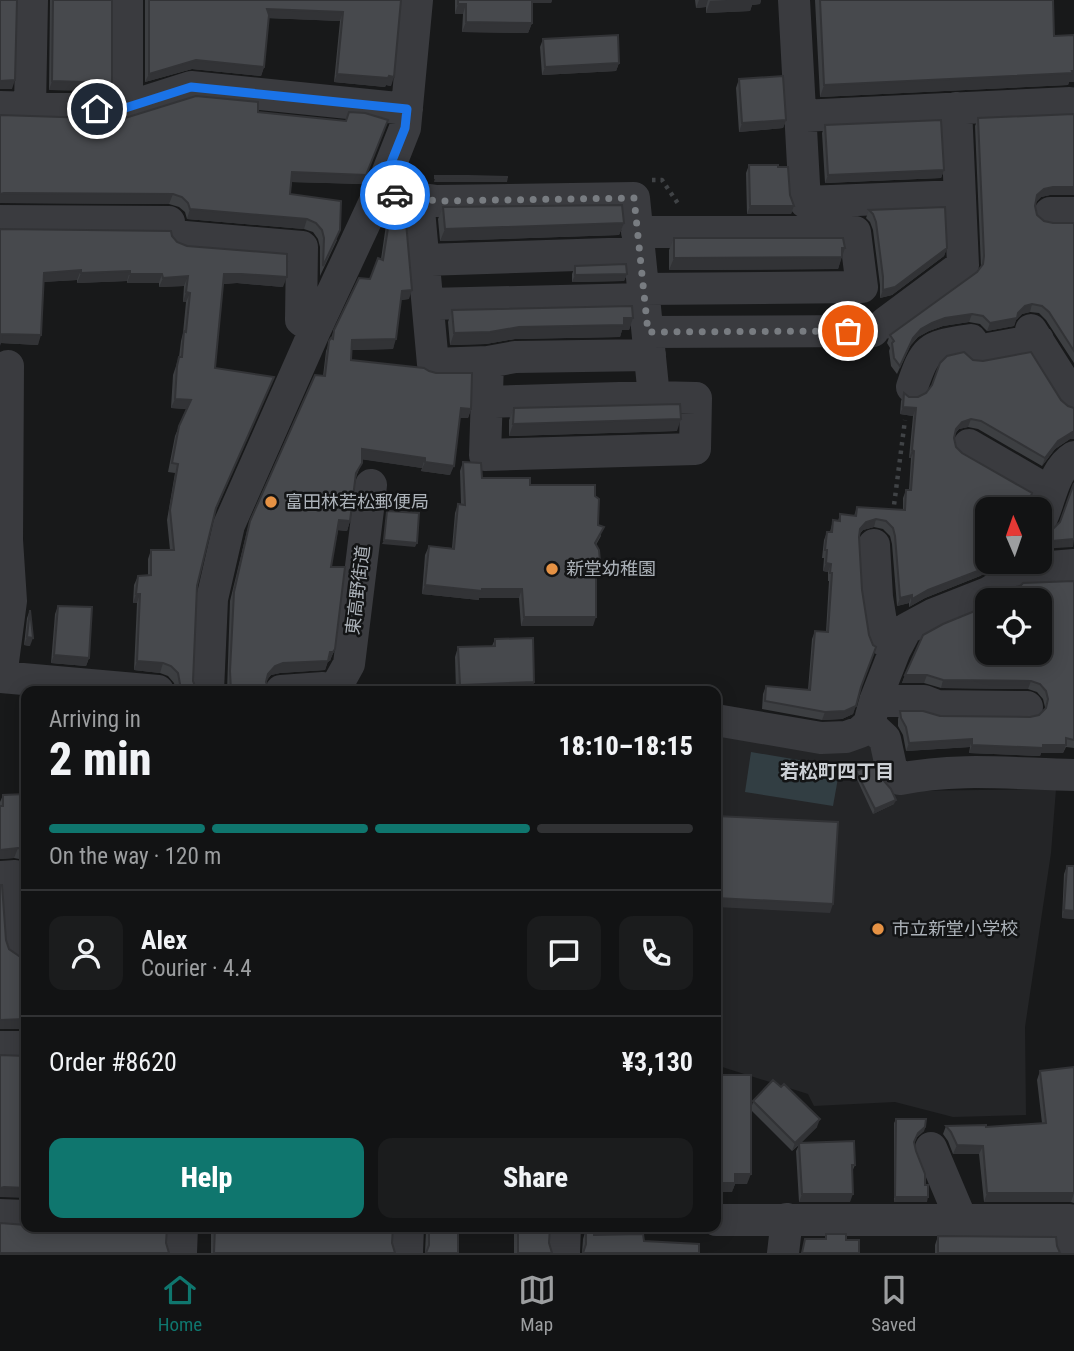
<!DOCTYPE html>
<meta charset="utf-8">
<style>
body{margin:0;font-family:"Roboto Condensed","Noto Sans JP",sans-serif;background:#1b1c1d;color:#f1f3f6;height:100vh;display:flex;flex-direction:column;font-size:26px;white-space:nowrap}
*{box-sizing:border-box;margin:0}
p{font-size:23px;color:#9c9ea0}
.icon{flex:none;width:38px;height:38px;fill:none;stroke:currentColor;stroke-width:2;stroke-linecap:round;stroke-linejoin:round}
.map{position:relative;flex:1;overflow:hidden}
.side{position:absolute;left:21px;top:686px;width:700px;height:546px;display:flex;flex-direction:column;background:#121314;border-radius:14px;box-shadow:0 4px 18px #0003,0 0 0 2px #313234}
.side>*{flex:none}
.needle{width:46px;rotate:358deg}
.fabs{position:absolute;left:975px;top:497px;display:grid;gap:14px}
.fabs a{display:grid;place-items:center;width:77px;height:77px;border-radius:14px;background:#121314;box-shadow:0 4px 18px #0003,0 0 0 2px #313234;font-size:35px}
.pin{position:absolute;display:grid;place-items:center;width:60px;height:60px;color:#fff;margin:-30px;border:4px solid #fff;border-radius:50%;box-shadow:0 2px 7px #0007}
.courier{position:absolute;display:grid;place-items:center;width:70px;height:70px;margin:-35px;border:5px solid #1a73e8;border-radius:50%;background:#fff;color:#222;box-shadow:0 2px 9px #0007}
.head em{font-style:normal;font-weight:800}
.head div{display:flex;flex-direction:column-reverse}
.head{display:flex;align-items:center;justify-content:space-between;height:119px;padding:0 28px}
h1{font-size:46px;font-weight:800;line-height:52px}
.bar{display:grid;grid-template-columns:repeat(4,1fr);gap:10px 7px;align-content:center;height:84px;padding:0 28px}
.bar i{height:9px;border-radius:5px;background:#313234}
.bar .on{background:#0f766e}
.bar p{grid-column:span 4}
.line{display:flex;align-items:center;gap:18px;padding:0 28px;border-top:2px solid #313234}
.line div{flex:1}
.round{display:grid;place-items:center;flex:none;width:74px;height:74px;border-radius:14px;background:#1b1c1d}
.cta{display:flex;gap:14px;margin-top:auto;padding:14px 28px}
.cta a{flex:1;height:80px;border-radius:14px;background:#0f766e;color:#fff;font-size:28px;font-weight:800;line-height:80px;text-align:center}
.cta a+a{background:#1b1c1d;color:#f1f3f6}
.dock{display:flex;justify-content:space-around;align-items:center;height:98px;border-top:2px solid #313234;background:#121314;font-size:19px;color:#9c9ea0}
.dock a{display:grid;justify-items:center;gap:4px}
.dock .on{color:#0f766e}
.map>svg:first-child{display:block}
.built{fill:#242527}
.water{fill:#323e43}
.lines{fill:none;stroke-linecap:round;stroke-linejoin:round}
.path{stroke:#404346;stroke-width:4.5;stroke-dasharray:3.5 5;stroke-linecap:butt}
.minor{stroke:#3a3b3f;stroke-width:32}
.wall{fill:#3d3f42}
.shaded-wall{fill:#323336}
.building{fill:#47494d;stroke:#323336;stroke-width:2}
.done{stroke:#787c81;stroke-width:7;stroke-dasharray:0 12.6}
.route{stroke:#1a73e8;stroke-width:9}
.poi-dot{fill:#e69244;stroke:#131415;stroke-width:2.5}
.labels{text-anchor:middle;stroke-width:5;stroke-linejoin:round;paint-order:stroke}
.poi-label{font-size:18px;fill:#acb2b9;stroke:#131415;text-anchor:start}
.street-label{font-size:18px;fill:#acb2b9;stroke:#131415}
.neighbourhood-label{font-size:19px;font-weight:bold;fill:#ccd0d5;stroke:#131415}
</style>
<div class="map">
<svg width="1074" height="1253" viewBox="0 0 1074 1253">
<rect width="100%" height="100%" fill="#18191a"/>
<path class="built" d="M716,730L869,741L903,791L1056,789L1051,853L1025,1027L1026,1115L953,1117L895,1102L814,1106L808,1094L719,1066L716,912Z"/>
<path class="water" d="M751,752L840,767L833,806L745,792Z"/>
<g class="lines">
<path class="path" d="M652,180H662L679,205
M893,513L905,420"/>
<path class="minor" d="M127,0V107
M794,0L805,202L960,196
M0,107L119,110L191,87L407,109
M30,108L32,0
M801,116L1070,103
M379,193L437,201L634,198L654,397
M418,199L433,364L488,362L515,357L650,355
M1050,213H1074
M0,221L169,222
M637,232H855L862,287L643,289
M185,237L302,247L301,320L315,330
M424,260L639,253
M428,304L644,299
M885,323L963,265L956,108
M1031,330L1074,398
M648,332L873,331
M912,387C926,345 929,347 971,340L977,351L1038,340
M487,402L654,397L696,398L695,449L485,455L488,362
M969,445L1050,492
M1040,522C1051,501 1052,471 1074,457
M874,545L877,597L884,640L895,650
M1012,570L1074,565
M0,677L158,691
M1,677L11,601L7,540L8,366
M208,691L212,599L229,525L315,330L383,184L405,128L417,0
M281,691L323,688L328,691
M334,691L349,664L371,485
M875,701H924L937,706L1027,707
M716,720L821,738L846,737L860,732L869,724L875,701L895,650L906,629L932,615L988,593L1003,584L1015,562
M869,724L885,739L891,767L900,779C957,767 1016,774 1074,775
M0,877L15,876L21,948L26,947
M0,1047H26
M931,1148L961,1219
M0,1215L26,1216
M716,1220H1070L1072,1253
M181,1253L182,1227
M407,1253L408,1227
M564,1253L565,1227
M783,1253L787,1219"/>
</g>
<path class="wall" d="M50,0H112V83L109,91L49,90Z
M145,0H401L391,86L386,85L385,87L334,82L340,21L269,18L264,67L261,76L192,69L145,82Z
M455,0H552L551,3H532V23L528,33L462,32L463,14H455Z
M695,0H761L760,4L752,5L750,11L706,13V7L696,8Z
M815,0H1053L1054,36L1069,82L1068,85L820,97Z
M543,39L619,63L616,71L542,75L540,47Z
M739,79L786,120L783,128L739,132L736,88Z
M258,112L346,121L349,112L363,184L292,182L290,194L337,240L320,276V247L318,239L313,232L304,229L187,219L185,212L179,207L169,204L0,203L3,116L122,119Z
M978,118L1074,195H1050L1041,197L1036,202L1035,206L1037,215L1044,221L1053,223H1074V363L1046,320L1039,313L1030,312L1022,314L1016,320L1014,326L987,331L980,324L969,322L943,326L929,331L918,337L910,346L897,374L891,366L889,351L890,348L887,343L890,335L977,272L981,267L975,126Z
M825,125L944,170L941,178L825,183L822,133Z
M749,165L790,195L794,206L791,214H747L746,173Z
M443,207L624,223L619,235L440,241L438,219Z
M391,209L409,299L401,300L393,349L352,350L351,360L471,409L468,418H460L450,475L421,471L422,468L362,459L358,472L356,477L350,521L347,531L338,530L331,567L335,649L331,658L330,661H328L325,670L280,673L271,675L266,681L269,691H227L230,601L247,531L250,521L323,376L326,351L334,330L370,279L381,259L387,218Z
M869,210L947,248L944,256L892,295L880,298V285L873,230L870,222L866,218Z
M3,230L172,236L177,242L283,287L237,283L223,284L215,368L270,386L215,512L197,586L193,681L197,691H176L174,683L168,676L160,673L134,670L137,603H133L134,585L138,576L148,575V559L151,550H170L167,520L175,473L168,472L175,436L186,409L171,408L173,375L179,357L181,341L183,333L186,302H183L184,286L159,287V283H127V281L77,283V280L43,282L38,345L1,343Z
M674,238L842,255L838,269L669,270V250Z
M575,266L627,274L624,281L572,282V274Z
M452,310L633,318L629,330H622L620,337L515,339L486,344L450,345L448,322Z
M904,393L909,397L1070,439L1055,449L1042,466L978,429L968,427L959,429L954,435V438L956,447L962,453L1032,493L1026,509H987L991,568L989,571L980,576L925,598L909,607V603L897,606L892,544L890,536L883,529L874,527L863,530L859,535L860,688L853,714L842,719L822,720L762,709L763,694L766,686L808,690L812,639L815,631L826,632L829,581H828V572L823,571L824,558H822L824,540L827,532H830L833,520L838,521L840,514L854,516L857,507L903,510V498L906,490H909L911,458H909L913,416L900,414L901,401Z
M514,408L677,431L509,436V420Z
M463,462L482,478L530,485L598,525L601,536L596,545V570L593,626H521L519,598H479V600L422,594L425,555L429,546L452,548L455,513L458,504H461L460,471Z
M1074,581V748L1066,747L1063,753H1041L1040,756L969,753L970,747L906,751L903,735L898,726V719L900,711L940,716L1030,717L1039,715L1045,709V707L1043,699L1037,692L1028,689L941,688L924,683H902L905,675Z
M58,606L89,658L86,666L51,663L55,614Z
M30,610V646L24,645L27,618Z
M495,639L534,682L531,691H456L455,657L458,647L492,646Z
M856,771L878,774L894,804L873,814L855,775Z
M26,794V862L24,860L14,858L0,859V802L3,795Z
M1067,866H1074V919L1062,918L1064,874Z
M1074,1067V1203L1071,1202H984L979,1154H953L948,1141L943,1134L946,1126L986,1127L1042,1123L1037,1080L1040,1071Z
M753,1101L817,1127L801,1143L855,1165L852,1172L850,1202H799L796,1151L799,1145L792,1151L751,1110L747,1184H735L732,1192Z
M896,1119L925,1127L924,1131L916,1138L914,1142L916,1151L925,1185L927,1202H894V1123Z
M211,1227H393L392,1243L395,1253H211Z
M428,1227H450L458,1253H425L426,1230Z
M514,1227H550L549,1243L552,1253H514Z
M586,1229L594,1235L644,1241L582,1253L583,1239Z
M938,1236L1057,1246L1060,1253H935V1245Z"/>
<path class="shaded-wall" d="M530,0H552L551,3H529Z
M699,0H708L706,7L696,8Z
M727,0H761L760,4L752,5L750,11L706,13L710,1Z
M458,4H466L463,14H455Z
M267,9L343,12L340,21L264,18Z
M466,22L532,23L528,33L462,32Z
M196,60L264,67L261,76L192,69L145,82L149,74Z
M619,63L616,71L542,75L545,67Z
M1074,71V82H1069L1068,85L820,97L824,85Z
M337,74L389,76L394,77L391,86L386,85L385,87L334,82Z
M4,80H15L12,89H0V81Z
M52,81L112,83L109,91L49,90Z
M388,120L363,184L289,182L292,172Z
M786,120L783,128L739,132L742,123Z
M944,170L941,178L825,183L828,175Z
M508,177L507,182H434L435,178Z
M1053,187H1074V195H1050L1041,197L1035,203L1037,195L1044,189Z
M4,193L173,194L169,204L0,203V194Z
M750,206H794L791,214H747Z
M190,209L307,219L304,229L187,219Z
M624,223L619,235L440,241L445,229Z
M845,248L838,269L669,270L674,258Z
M947,248L944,256L892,295L880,298L883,290Z
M81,270L77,280L40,282L44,273Z
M130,271L127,281L77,283L81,273Z
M130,274H162L159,283H127Z
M224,274H241L287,277L283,287L237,283L220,284Z
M627,274L624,281L572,282L575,275Z
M188,276L184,286L159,287L163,278Z
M412,290L409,299L399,300L402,291Z
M186,292L190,293L186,302H183Z
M1032,304L1030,312L1022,314L1016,320L1014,326L987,331L990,323L1018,313L1025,306Z
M972,314L969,322L943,326L929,331L918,337L910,346L897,374L913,338L921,329L932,323L945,318Z
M624,318H633L629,330H622L620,337L515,339L486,344L450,345L454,333Z
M1,334L41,335L38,345L1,343L0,346V337Z
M396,339L393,349L349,350L352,340Z
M175,399L191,400L187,409L171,408Z
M903,407L916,408L913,416L900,414Z
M461,408L471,409L468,418H458Z
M681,419L677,431L509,436L513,424Z
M971,419L968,427L959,429L953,436L956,429L962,422Z
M1074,431V439H1070L1055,449L1042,466L1045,458L1058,441Z
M362,449L425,458L422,468L359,459Z
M912,450L914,451L911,458H909Z
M425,462L454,466L450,475L421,471Z
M876,519L874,527L863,530L857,537L860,529L866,522Z
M339,520L350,521L347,531L336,530Z
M1074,539L1073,547L1040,549V542Z
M384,540L417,543L415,547L382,544Z
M993,562L989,571L980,576L925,598L909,607L912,599L928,590Z
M826,563L831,564L828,572L823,571Z
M425,585L482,589H522L519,598H479V600L422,594Z
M136,594H140L137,603H133Z
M912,595L909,603L897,606L900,598Z
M524,617H596L593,626H521Z
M27,637L33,638L30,646L24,645Z
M335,649L331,658L330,661H328L325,670L280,673L271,675L264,684L268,674L275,666L330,652Z
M54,655L89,658L86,666L51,663Z
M137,661L163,663L160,673L134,670Z
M905,675H927L924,683H902Z
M943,680L1031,681L1028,689L941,688Z
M534,682L531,691H457L460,685Z
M856,706L853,714L842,719L822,720L825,712Z
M972,739L970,747L906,751L909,743Z
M972,745H1066L1063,753H1041L1040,756L969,753Z
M896,800L894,804L873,814L875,809Z
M18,848L14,858L0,859V850Z
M716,898L833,904L830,913L716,907Z
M1064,910L1074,911V919L1062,918Z
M3,1019H26V1029H0V1020Z
M820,1119L817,1127L792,1151L795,1143Z
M925,1127L924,1131L916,1138L918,1133Z
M957,1145L983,1146L979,1154H953Z
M735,1174H751L747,1184H735L732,1192H716V1183Z
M4,1187L26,1188V1198L0,1197V1188Z
M987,1193H1074L1071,1202H984Z
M802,1194H853L850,1202H799Z
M895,1197H928L927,1202H894Z"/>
<path class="building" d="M0,0H17L15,80L0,81Z
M53,0H112V83L52,81Z
M149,0H401L394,77L389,76L388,78L337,74L343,12L267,9L269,15L264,67L196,60L149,74Z
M458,0H532V23L466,22V4H458Z
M820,0H1053L1054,36L1074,35V71H1072L1073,73L824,85Z
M618,35L619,63L545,67L543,39Z
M783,76L786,120L742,123L739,79Z
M196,96L258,102V112L346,121L349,112L365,113L388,120L366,175L292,172L290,194L341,201L340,230L323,266L324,238L322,230L316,223L307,219L190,209L188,203L182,197L173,194L4,193L0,194V115L122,119Z
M1074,114V187H1053L1044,189L1037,195L1035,206L1037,215L1044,221L1053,223H1074V351L1049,312L1042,306L1032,304L1025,306L1018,313L1017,318L990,323L983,316L972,314L945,318L932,323L921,329L913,338L900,366L894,358L892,343L894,341L890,335L977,272L983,264L984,256L978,118Z
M941,120L944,170L828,175L825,125Z
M749,165H778V167H788L790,195L794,206H750Z
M435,176H469L508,177L440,178H435Z
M622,205L624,223L445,229L443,207Z
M945,207L947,248L895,287L883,290V277L876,222L873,214L869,210Z
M391,209L405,211L412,290L402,291L396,339L352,340L351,360L424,368L429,371L436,373H472L471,409L461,408L454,466L425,462V458L362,449V463L356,473L350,521L339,520L331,567H345L335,649L333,652H330L328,661L283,663L275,666L268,674L266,682L269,691H231L230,671L234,592L250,521L315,375L325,376L329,341L331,338L333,339L334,330L359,278L370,279L378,258L383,260Z
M0,229L171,231L172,236L177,242L187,246L287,254V277L241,274H224L215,368L274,377L216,508L197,586L193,681L197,691H177L180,684L178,673L171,666L163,663L137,661L140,594H136L138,576L151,575V550H174L170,510L178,464L172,463L179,426L191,400L175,399L177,366L179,357H182L184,331L186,332L190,293L186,292L188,276L163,278L162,274H130V271L81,273V270L44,273L41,335L1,334L2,341L0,343Z
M674,238H843L845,248H842V257L674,258Z
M626,264L627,274L575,275V266Z
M632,306L633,318H624V325L519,327L490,332L454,333L452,310Z
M964,352L973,360L983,361L1031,352L1061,400L1068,406L1074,408V431L1058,441L1045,458L981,421L971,419L962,422L956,429L954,438L956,447L962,453L1032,493L1026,509H987V562H993L992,563L983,569L928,590L912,599V595L900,598L895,536L893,528L886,521L876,519L866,522L860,529L859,537L862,590L869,635L873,645L876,647L861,687L856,706L845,711L825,712L765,701L766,686L810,690L815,631L828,632L832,573H830L831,564L826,563L827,550H825L827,532H832L833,520L840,521V514L856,516L857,507L905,510L906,490H911L914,451L912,450L916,408L903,407L904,393L909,397H918L926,393L932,385L940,363L947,356Z
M680,404L681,419L513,424L514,408Z
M463,462L481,463L482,478H530V485H595V496L599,499L598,525L604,527L595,543L599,550L600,561L596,565V617H524L522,589H482V591L425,585L429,546L454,549L458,504L465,505Z
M1074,483V539L1040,542V531L1044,532L1053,529L1060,522Z
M387,511L419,513L417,543L384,540Z
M1074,581V740L1066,738V745H1043V748L972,745V739L909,743L906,727L901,718L900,711H923L940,716L1030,717L1039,715L1046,708L1048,699L1046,691L1040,684L1031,681L943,680L927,675H905L923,635L943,624L987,606V653H1040V600H1001L1015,592L1023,583Z
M58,606L92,607L89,658L54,655Z
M30,610L33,638L27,637Z
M533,638L534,682L460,685L458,647L495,646V639Z
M679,687L698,688V691H679Z
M716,729L722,730L716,784Z
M874,763L878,774L891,789L896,800L875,809L856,771Z
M26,794V850L18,848L0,850V806H3V795Z
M716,816L838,822L833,904L716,898Z
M1067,866H1074V911L1064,910Z
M0,885H2L6,940L9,949L19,956H26V1019L0,1020Z
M0,1055L26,1056V1188L4,1187L0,1188Z
M1074,1067V1193H987L983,1146L957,1145L951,1132L946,1126L986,1125V1127L1046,1123L1040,1071Z
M716,1075H751V1174H735V1183H716Z
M773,1080L781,1087L784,1084L820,1119L795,1143L753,1101Z
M896,1119H926L925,1127L918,1133L914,1142L916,1151L925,1174V1185H928V1197H895Z
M854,1141L855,1165H852L853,1194H802L799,1143Z
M0,1223L26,1225V1227H167L166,1243L169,1253H0Z
M215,1227H393L392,1243L395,1253H214Z
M429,1227L458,1228V1253H426L429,1245Z
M518,1227H550L549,1243L552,1253H518Z
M586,1229H594V1235L643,1234L644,1241L699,1244V1253H583L586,1244Z
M826,1234H846V1240H859V1253H802L805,1239H826Z
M938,1236L1056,1237L1057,1246L1060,1253H938Z"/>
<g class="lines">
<path class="done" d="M395,195L437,201L634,198L648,332L848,331"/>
<path class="route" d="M97,109L119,110L191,87L407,109L405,128L379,193L395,195"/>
</g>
<g class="poi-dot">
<circle cx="271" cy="502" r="7"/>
<circle cx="552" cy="569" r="7"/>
<circle cx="878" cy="929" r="7"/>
</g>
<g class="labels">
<g class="poi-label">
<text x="285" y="508">富田林若松郵便局</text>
<text x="566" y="575">新堂幼稚園</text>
<text x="892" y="935">市立新堂小学校</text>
</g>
<g class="street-label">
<text transform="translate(358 590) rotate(-83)" y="6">東高野街道</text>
</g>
<g class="neighbourhood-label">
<text x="837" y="778">若松町四丁目</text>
</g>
</g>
</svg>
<div class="fabs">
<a><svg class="needle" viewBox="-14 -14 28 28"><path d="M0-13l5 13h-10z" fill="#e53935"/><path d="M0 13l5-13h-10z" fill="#9c9ea0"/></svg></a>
<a><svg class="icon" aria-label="locate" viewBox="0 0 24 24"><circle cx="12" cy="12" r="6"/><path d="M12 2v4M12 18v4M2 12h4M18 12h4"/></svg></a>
</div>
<div class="pin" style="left:848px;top:331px;background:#ea580c"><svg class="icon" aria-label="bag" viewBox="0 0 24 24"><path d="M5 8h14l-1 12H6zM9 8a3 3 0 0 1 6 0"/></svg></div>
<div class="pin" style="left:97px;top:109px;background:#1f2937"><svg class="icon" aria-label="home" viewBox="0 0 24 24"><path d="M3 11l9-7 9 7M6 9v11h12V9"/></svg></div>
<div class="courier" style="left:395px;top:195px"><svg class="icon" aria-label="car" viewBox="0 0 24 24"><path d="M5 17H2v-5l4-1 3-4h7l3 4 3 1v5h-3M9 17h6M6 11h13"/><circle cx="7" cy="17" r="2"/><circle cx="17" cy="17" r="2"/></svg></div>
<section class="side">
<div class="head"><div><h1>2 min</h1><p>Arriving in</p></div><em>18:10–18:15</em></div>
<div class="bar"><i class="on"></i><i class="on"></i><i class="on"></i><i></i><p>On the way · 120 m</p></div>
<div class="line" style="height:126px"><a class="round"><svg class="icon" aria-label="person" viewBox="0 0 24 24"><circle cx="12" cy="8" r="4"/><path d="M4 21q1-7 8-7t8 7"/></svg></a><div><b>Alex</b><p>Courier · 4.4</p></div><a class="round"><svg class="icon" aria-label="chat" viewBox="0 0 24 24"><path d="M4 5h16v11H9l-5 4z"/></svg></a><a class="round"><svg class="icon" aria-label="phone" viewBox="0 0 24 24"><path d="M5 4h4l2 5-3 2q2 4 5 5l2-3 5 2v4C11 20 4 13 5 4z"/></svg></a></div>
<div class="line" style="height:91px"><div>Order #8620</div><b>¥3,130</b></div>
<div class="cta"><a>Help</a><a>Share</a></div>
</section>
</div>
<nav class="dock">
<a class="on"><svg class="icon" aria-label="home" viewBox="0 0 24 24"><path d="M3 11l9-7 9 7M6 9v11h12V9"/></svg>Home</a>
<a><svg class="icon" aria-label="map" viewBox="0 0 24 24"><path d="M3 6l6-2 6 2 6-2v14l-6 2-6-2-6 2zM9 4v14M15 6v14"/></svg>Map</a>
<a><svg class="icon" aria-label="saved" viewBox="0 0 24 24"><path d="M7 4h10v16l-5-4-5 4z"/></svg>Saved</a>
</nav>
